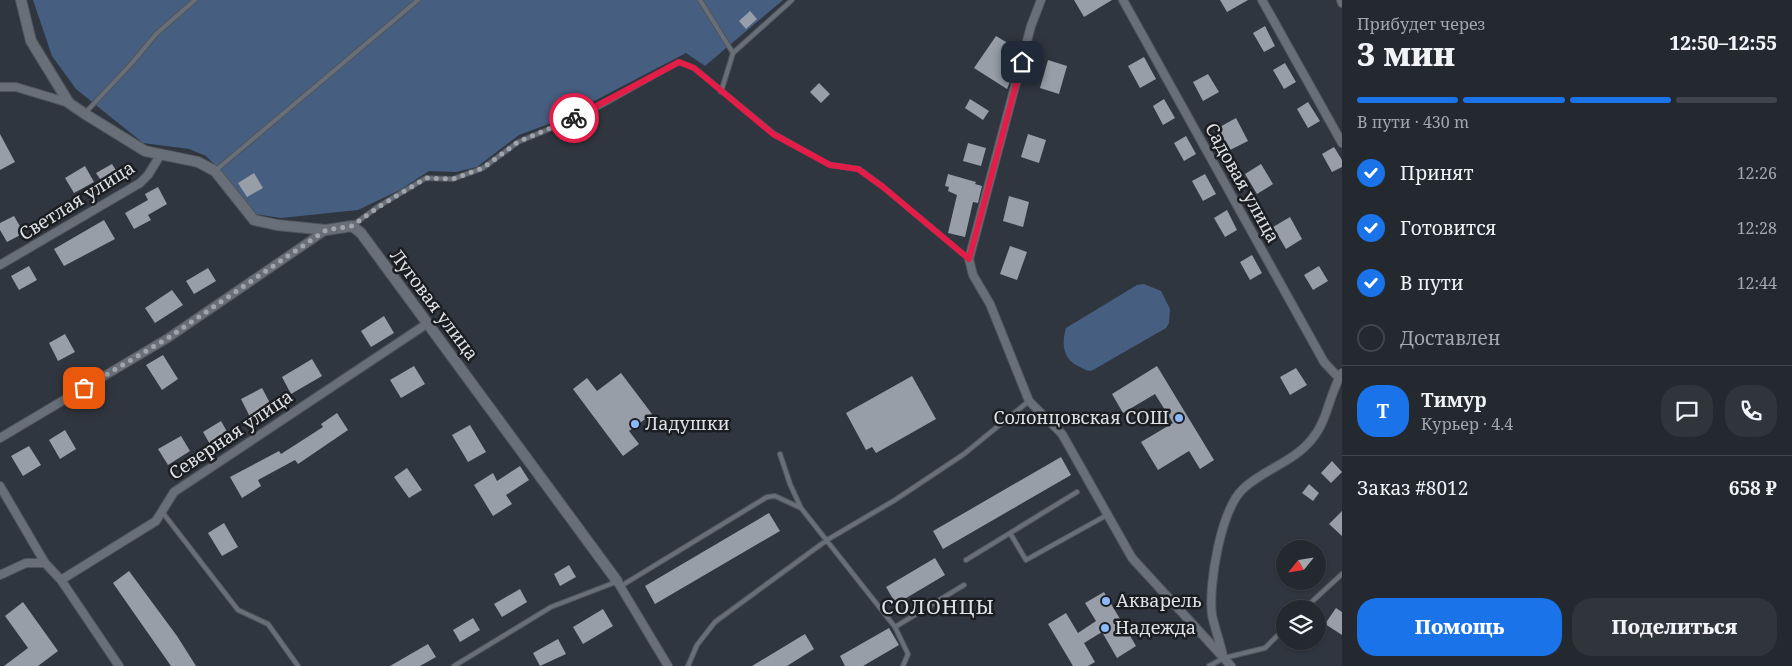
<!DOCTYPE html>
<html lang="ru">
<meta charset="utf-8">
<style>
body{margin:0;font-family:"Noto Serif",serif;background:#30343b;color:#f1f3f6;height:100vh;display:flex;flex-direction:column;font-size:19px;white-space:nowrap}
*{box-sizing:border-box;margin:0}
p{font-size:16px;color:#a3a6aa}
.icon{flex:none;width:28px;height:28px;fill:none;stroke:currentColor;stroke-width:2;stroke-linecap:round;stroke-linejoin:round}
.map{position:relative;flex:1;overflow:hidden}
.panel{display:flex;flex-direction:column;background:#24282f;width:450px}
.panel>*{flex:none}
.needle{width:32px;rotate:240deg}
.tools{position:absolute;left:1276px;top:540px;display:grid;gap:10px}
.tools a{display:grid;place-items:center;width:50px;height:50px;border-radius:50%;background:#24282f;box-shadow:0 1px 4px #0004,0 0 0 1px #41444b;font-size:25px}
.pin{position:absolute;display:grid;place-items:center;width:42px;height:42px;color:#fff;margin:-21px;border-radius:10px;box-shadow:0 2px 8px #0006}
.courier{position:absolute;display:grid;place-items:center;width:50px;height:50px;margin:-25px;border:4px solid #e11d48;border-radius:50%;background:#fff;color:#222;box-shadow:0 1px 6px #0007}
.summary em{font-style:normal;font-weight:800}
.summary div{display:flex;flex-direction:column-reverse}
.summary{display:flex;align-items:center;justify-content:space-between;height:85px;padding:0 15px}
h1{font-size:32px;font-weight:800;line-height:38px}
.bar{display:grid;grid-template-columns:repeat(4,1fr);gap:8px 5px;align-content:center;height:60px;padding:0 15px}
.bar i{height:6px;border-radius:4px;background:#41444b}
.bar .on{background:#1a73e8}
.bar p{grid-column:span 4}
.line{display:flex;align-items:center;gap:12px;padding:0 15px;border-top:1px solid #41444b}
.line div{flex:1}
.round{display:grid;place-items:center;flex:none;width:52px;height:52px;border-radius:20px;background:#30343b}
ol{padding:0 15px;list-style:none}
li{display:flex;align-items:center;gap:15px;height:55px}
li p{margin-inline-start:auto}
li .icon{padding:5px;border-radius:50%;background:#1a73e8;color:#fff;stroke-width:4}
li:last-child{color:#a3a6aa}
li i{width:28px;height:28px;border:2px solid #41444b;border-radius:50%}
.button{display:flex;gap:10px;margin-top:auto;padding:10px 15px}
.button a{flex:1;height:58px;border-radius:20px;background:#1a73e8;color:#fff;font-size:20px;font-weight:800;line-height:58px;text-align:center}
.button a+a{background:#30343b;color:#f1f3f6}
main{display:flex;flex:1;min-height:0}
.map>svg:first-child{display:block}
.green{fill:#465e80}
.building{fill:#979ea8}
.lines{fill:none;stroke-linecap:round;stroke-linejoin:round}
.service-casing{stroke:#4f555b;stroke-width:6}
.minor-casing{stroke:#4f555b;stroke-width:10}
.tertiary-casing{stroke:#4f555b;stroke-width:12}
.service{stroke:#686f79;stroke-width:4}
.minor{stroke:#686f79;stroke-width:8}
.tertiary{stroke:#686f79;stroke-width:10}
.done{stroke:#a0a5ac;stroke-width:5;stroke-dasharray:0 9}
.route{stroke:#e11d48;stroke-width:6}
.poi-dot{fill:#8bb9fc;stroke:#1b1d21;stroke-width:2}
.labels{text-anchor:middle;stroke-width:5;stroke-linejoin:round;paint-order:stroke}
.street-label{font-size:18px;fill:#dde1e6;stroke:#1b1d21}
.poi-label{font-size:18px;fill:#dde1e6;stroke:#1b1d21;text-anchor:start}
.quarter-label{font-size:20px;letter-spacing:1px;fill:#dde1e6;stroke:#1b1d21}
</style>
<main>
<div class="map">
<svg width="1342" height="666" viewBox="0 0 1342 666">
<rect width="100%" height="100%" fill="#30363f"/>
<path class="green" d="M33,0H783L705,66L686,53L554,122L519,135L477,167L456,172L429,171L400,190L358,210L281,218L255,214L227,177L206,156L189,149L143,143L76,89L52,56Z
M1144,284L1161,291L1170,309L1169,323L1166,328L1093,370C1088,372 1086,370 1082,368C1063,361 1061,345 1066,328L1137,285Z"/>
<path class="building" d="M1074,0H1112L1084,17Z
M1220,0H1248L1227,12Z
M750,11L757,19L746,29L739,21Z
M1265,26L1275,46L1264,52L1253,33Z
M996,36L1016,48L1002,70L1012,77L1007,89L974,68Z
M1144,57L1156,79L1140,88L1128,66Z
M1048,60L1067,66L1059,94L1040,88Z
M1285,63L1296,82L1284,89L1273,70Z
M1208,74L1219,92L1203,101L1193,82Z
M819,83L830,94L821,103L810,92Z
M970,99L989,111L983,120L965,108Z
M1164,99L1175,118L1163,125L1153,106Z
M1308,102L1320,121L1308,128L1297,109Z
M1236,118L1248,141L1230,150L1218,128Z
M0,134L15,162L0,170Z
M1028,134L1046,140L1039,163L1021,157Z
M1186,136L1196,154L1184,161L1174,143Z
M968,143L986,148L981,166L963,161Z
M1334,147L1342,160V167L1332,172L1322,154Z
M112,164L121,178L106,188L96,173Z
M1261,164L1273,184L1257,194L1245,174Z
M85,166L94,182L74,193L65,178Z
M254,173L263,188L247,197L238,183Z
M948,174L976,182L975,184L982,186L978,203L973,202L965,237L948,233L957,195L948,191L949,187L945,186Z
M1205,174L1216,194L1203,201L1192,181Z
M158,187L167,204L148,215L151,220L134,229L125,213L148,200L145,194Z
M1009,196L1029,202L1023,227L1003,221Z
M1227,210L1237,230L1225,237L1214,218Z
M14,216L24,233L7,242L0,230V223Z
M1290,217L1302,239L1286,249L1273,227Z
M104,220L115,239L64,266L54,249Z
M1010,246L1027,252L1017,280L1000,274Z
M1252,255L1262,273L1250,280L1240,262Z
M29,266L37,280L19,290L11,276Z
M1319,266L1328,281L1313,290L1304,275Z
M208,268L216,281L194,294L186,281Z
M172,290L183,305L155,323L145,308Z
M384,316L394,333L371,347L361,331Z
M65,334L75,352L58,361L49,343Z
M163,355L178,379L162,390L146,365Z
M312,359L322,376L291,394L282,377Z
M414,366L425,384L401,398L390,380Z
M1157,366L1214,460L1200,469L1189,451L1158,470L1141,442L1173,423L1155,394L1123,413L1112,394Z
M1296,368L1307,385L1290,395L1280,377Z
M621,373L652,414L629,431L639,444L623,456L573,389L587,378L597,391Z
M912,376L936,419L876,453L872,447L866,450L846,413Z
M262,388L271,405L250,417L241,399Z
M337,413L348,430L298,464L295,460L258,480L261,486L242,498L230,477L279,451L281,454L323,427L321,424Z
M221,421L229,435L211,446L203,432Z
M470,425L486,452L468,462L452,435Z
M65,430L76,449L60,459L49,440Z
M181,436L190,451L168,465L158,449Z
M29,446L41,465L23,476L11,456Z
M1061,457L1071,475L943,549L933,531Z
M1332,461L1342,472L1331,483L1321,473Z
M520,466L529,480L506,495L512,504L493,516L474,485L493,473L497,481Z
M407,468L422,490L409,498L394,477Z
M1309,484L1319,493L1313,501L1302,493Z
M1342,511V536L1329,524Z
M769,513L780,531L655,604L645,586Z
M224,523L238,547L222,556L208,533Z
M935,558L945,575L896,604L886,587Z
M569,565L576,577L560,586L554,574Z
M129,571L177,636L196,666H171L129,606L113,583Z
M520,589L527,602L502,617L494,604Z
M1104,592L1136,646L1117,658L1102,632L1084,643L1095,662L1088,666H1073L1048,624L1066,613L1078,633L1096,621L1085,603Z
M23,602L58,651L38,666H4L28,648L5,616Z
M1336,608L1342,612V635L1325,624Z
M603,609L613,626L583,644L573,627Z
M473,618L480,630L460,642L453,630Z
M889,628L899,645L863,666H845L840,656Z
M805,634L814,649L787,666H752Z
M558,639L566,654L540,666L533,653Z
M428,644L436,657L420,666H390Z"/>
<g class="lines">
<g class="service-casing">
<path id="service" d="M700,0L733,53
M721,92L733,53L792,0
M86,112L132,63L156,34L195,0
M215,171L418,0
M353,225L379,206L426,178L453,179L483,168L518,142L588,113L679,62L694,68L773,133L830,165L859,169L883,187L969,259
M780,454L790,484L801,508L895,627L908,654L903,666
M163,513L238,610L268,624L298,666
M1010,533L1026,560L1107,515
M966,560L1077,492
M621,586L767,497L775,496L801,508
M1304,609L1342,574
M895,627L964,585
M454,666L551,607L616,582
M688,666L697,645L715,622L827,540L895,500L964,454L1029,401
M1209,666L1224,658L1265,648L1285,628"/>
</g>
<g class="minor-casing">
<path id="minor" d="M1041,0L1031,26L969,259L973,275L990,304L1029,401L1062,434L1132,558L1231,666
M1123,0L1324,362L1339,378
M1262,0L1342,143
M1341,0L1342,3
M0,87H16L69,103
M0,265L140,183L148,175L161,154
M0,438L168,338L326,230
M0,486L45,563L61,580L119,666
M0,575L26,563H45
M61,580L156,521L174,492L428,323
M617,581L668,666
M1223,656C1220,642 1215,629 1212,615C1208,585 1221,508 1244,488C1265,469 1295,461 1312,439C1328,420 1329,394 1342,373"/>
</g>
<g class="tertiary-casing">
<path id="tertiary" d="M21,0L31,41L69,103L85,114L145,151L198,162L215,171L254,220L277,225L326,230L352,226L361,233L617,581"/>
</g>
<use href="#service" class="service"/>
<use href="#minor" class="minor"/>
<use href="#tertiary" class="tertiary"/>
</g>
<g class="lines">
<path class="done" d="M84,388L168,338L326,230L352,226L380,206L426,178L453,179L483,168L518,142L574,118"/>
<path class="route" d="M574,118L679,62L694,68L773,134L830,165L858,169L883,187L969,259L1022,62"/>
</g>
<g class="poi-dot">
<circle cx="1179" cy="418" r="5"/>
<circle cx="635" cy="424" r="5"/>
<circle cx="1106" cy="601" r="5"/>
<circle cx="1105" cy="628" r="5"/>
</g>
<g class="labels">
<g class="street-label">
<text transform="translate(1242 183) rotate(61)" y="6">Садовая улица</text>
<text transform="translate(77 201) rotate(-32)" y="6">Светлая улица</text>
<text transform="translate(434 305) rotate(53)" y="6">Луговая улица</text>
<text transform="translate(231 435) rotate(-34)" y="6">Северная улица</text>
</g>
<g class="poi-label">
<text x="1169" y="424" text-anchor="end">Солонцовская СОШ</text>
<text x="645" y="430">Ладушки</text>
<text x="1116" y="607">Акварель</text>
<text x="1115" y="634">Надежда</text>
</g>
<g class="quarter-label">
<text x="938" y="614">СОЛОНЦЫ</text>
</g>
</g>
</svg>
<div class="tools">
<a><svg class="needle" viewBox="-14 -14 28 28"><path d="M0-13l5 13h-10z" fill="#e53935"/><path d="M0 13l5-13h-10z" fill="#a3a6aa"/></svg></a>
<a><svg class="icon" aria-label="layers" viewBox="0 0 24 24"><path d="M12 4l9 5-9 5-9-5zM3 14l9 5 9-5"/></svg></a>
</div>
<div class="pin" style="left:84px;top:388px;background:#ea580c"><svg class="icon" aria-label="bag" viewBox="0 0 24 24"><path d="M5 8h14l-1 12H6zM9 8a3 3 0 0 1 6 0"/></svg></div>
<div class="pin" style="left:1022px;top:62px;background:#1f2937"><svg class="icon" aria-label="home" viewBox="0 0 24 24"><path d="M3 11l9-7 9 7M6 9v11h12V9"/></svg></div>
<div class="courier" style="left:574px;top:118px"><svg class="icon" aria-label="bike" viewBox="0 0 24 24"><circle cx="6" cy="16" r="4"/><circle cx="18" cy="16" r="4"/><path d="M6 16l4-8h5l3 8M10 8l3 8H6M13 5h3"/></svg></div>
</div>
<section class="panel">
<div class="summary"><div><h1>3 мин</h1><p>Прибудет через</p></div><em>12:50–12:55</em></div>
<div class="bar"><i class="on"></i><i class="on"></i><i class="on"></i><i></i><p>В пути · 430 m</p></div>
<ol>
<li><svg class="icon" aria-label="check" viewBox="0 0 24 24"><path d="M5 12l5 5 9-10"/></svg>Принят<p>12:26</p></li>
<li><svg class="icon" aria-label="check" viewBox="0 0 24 24"><path d="M5 12l5 5 9-10"/></svg>Готовится<p>12:28</p></li>
<li><svg class="icon" aria-label="check" viewBox="0 0 24 24"><path d="M5 12l5 5 9-10"/></svg>В пути<p>12:44</p></li>
<li><i></i>Доставлен</li>
</ol>
<div class="line" style="height:90px"><b class="round" style="background:#1a73e8;color:#fff">Т</b><div><b>Тимур</b><p>Курьер · 4.4</p></div><a class="round"><svg class="icon" aria-label="chat" viewBox="0 0 24 24"><path d="M4 5h16v11H9l-5 4z"/></svg></a><a class="round"><svg class="icon" aria-label="phone" viewBox="0 0 24 24"><path d="M5 4h4l2 5-3 2q2 4 5 5l2-3 5 2v4C11 20 4 13 5 4z"/></svg></a></div>
<div class="line" style="height:65px"><div>Заказ #8012</div><b>658 ₽</b></div>
<div class="button"><a>Помощь</a><a>Поделиться</a></div>
</section>
</main>
